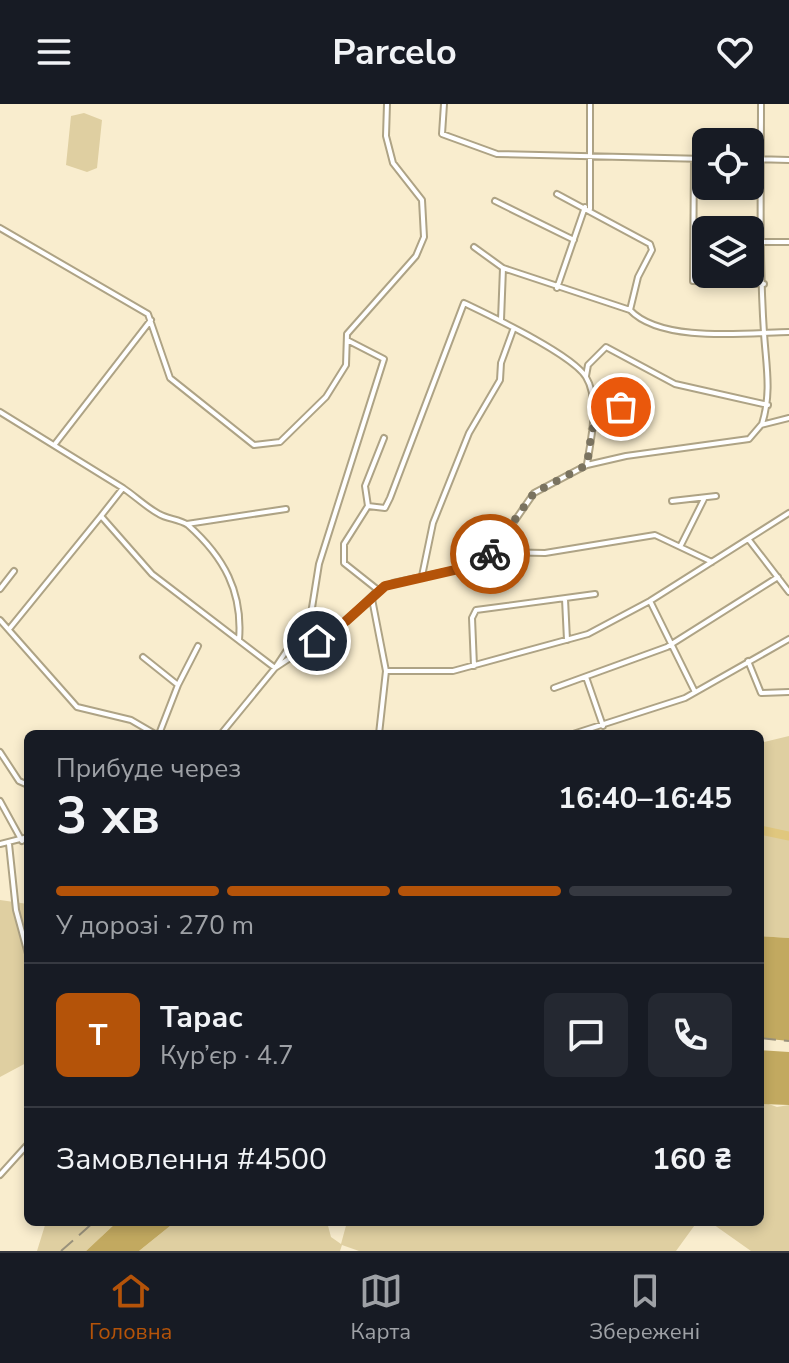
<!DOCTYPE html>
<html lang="uk">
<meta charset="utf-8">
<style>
body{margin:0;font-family:"Nunito Sans",sans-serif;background:#242831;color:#f1f3f6;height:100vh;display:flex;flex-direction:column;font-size:30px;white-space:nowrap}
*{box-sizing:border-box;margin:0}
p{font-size:26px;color:#9ea1a6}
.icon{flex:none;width:44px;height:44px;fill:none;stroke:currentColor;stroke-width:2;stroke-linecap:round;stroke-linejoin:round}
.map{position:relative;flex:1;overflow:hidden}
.sheet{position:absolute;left:24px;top:626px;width:740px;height:496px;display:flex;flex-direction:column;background:#171b24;border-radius:12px;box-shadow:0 4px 12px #0003}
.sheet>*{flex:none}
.controls{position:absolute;left:692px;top:24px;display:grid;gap:16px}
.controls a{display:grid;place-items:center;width:72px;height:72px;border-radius:12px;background:#171b24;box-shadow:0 4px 12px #0003;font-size:40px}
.pin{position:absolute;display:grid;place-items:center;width:68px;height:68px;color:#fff;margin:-34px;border:4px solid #fff;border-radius:50%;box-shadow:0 2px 8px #0007}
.courier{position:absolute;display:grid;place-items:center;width:80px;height:80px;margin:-40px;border:6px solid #b45309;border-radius:50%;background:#fff;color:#222;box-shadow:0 2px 10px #0007}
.overview em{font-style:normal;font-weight:700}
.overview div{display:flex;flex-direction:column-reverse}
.overview{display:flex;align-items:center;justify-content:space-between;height:136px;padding:0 32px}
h1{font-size:52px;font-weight:700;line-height:60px}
.bar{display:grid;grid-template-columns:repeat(4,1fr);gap:12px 8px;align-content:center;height:96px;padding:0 32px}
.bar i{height:10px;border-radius:6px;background:#363941}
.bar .current{background:#b45309}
.bar p{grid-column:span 4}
.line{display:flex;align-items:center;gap:20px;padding:0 32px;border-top:2px solid #363941}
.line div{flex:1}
.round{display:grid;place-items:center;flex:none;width:84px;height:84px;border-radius:12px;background:#242831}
header{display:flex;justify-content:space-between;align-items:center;height:104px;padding:0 32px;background:#171b24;font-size:36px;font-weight:700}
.menu{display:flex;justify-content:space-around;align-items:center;height:112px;border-top:2px solid #363941;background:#171b24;font-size:22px;color:#9ea1a6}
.menu a{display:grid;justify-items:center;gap:4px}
.menu .current{color:#b45309}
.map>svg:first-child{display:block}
.green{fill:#dfcfa1}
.forest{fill:#c2a960}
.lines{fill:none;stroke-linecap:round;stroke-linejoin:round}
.river{stroke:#e0c77e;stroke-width:9}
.street-casing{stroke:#aea385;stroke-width:8}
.street{stroke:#fff;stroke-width:4}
.rail{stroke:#99917b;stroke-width:2;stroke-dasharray:16 8;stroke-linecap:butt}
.done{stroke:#7a7360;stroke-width:8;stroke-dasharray:0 14.4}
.route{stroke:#b45309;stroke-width:10}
</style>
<header><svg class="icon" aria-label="menu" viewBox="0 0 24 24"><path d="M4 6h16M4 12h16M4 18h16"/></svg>Parcelo<svg class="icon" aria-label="heart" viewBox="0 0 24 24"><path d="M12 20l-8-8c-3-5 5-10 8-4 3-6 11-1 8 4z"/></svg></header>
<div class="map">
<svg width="789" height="1147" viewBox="0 0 789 1147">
<rect width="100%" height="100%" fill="#f9edce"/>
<path class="green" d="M84,9L102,16L97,64L87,68L66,61L71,12Z
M789,632V834L760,832V639Z
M0,796L28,800V958L0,973Z
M766,999L777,1003L789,1001V1147H751L710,1118H760V1000Z
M46,1118H117L86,1147H37Z
M175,1118H327L331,1133L341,1140L347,1118H697L676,1147H359L342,1141L340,1147H139Z"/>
<path class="forest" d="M760,832L789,834V937L760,934Z
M760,946L789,948V1001L760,1000Z
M117,1118H175L139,1147H86Z"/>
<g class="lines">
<path class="river" d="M760,726L789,732"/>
<g class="street-casing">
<path id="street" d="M444,0L442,30L497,50L706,55
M590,0V105
M761,0C761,76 759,153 764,229C766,261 772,288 762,320
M694,55L693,177L764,180
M750,55L789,56
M557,90L650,140L652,146L638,173L630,206
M495,97L574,136
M0,124L148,210L170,274L254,341L280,338L326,293L346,261L347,230L416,152L424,133L422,96L393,59L386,32L387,0
M763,138H789
M474,143L503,164L630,206C661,239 746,229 789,228
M557,184L585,103
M501,216L503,164
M586,272L588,261L606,243L675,280L768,301
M0,308L123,384L101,412L152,470L275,564L311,510L319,460L384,255L347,236
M592,325L632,292
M55,340L151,216
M123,384C135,392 146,403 159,410C167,415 180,415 188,421C224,453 243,488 239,536
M672,397L716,392
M368,402L385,404L390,394L464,199C491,212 572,250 586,273C600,296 591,336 587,360
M187,420L286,405
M749,436L789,488
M681,441L704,395
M494,448L545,449L655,431L712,458
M422,472L433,419L469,329L500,276L501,259L513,226
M0,485L14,467
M378,486L344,459V440L368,402L365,382L384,334
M372,495L386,567L379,630
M565,495L567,536
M650,497L695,588
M0,516L77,603L131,616L155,630
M10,524L101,412
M143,553L178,581
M748,557L761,589L789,588
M474,562L472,514L476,506L595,490
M386,567H453L588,530L650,497L789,409
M586,573L603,622
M554,584L667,543L778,473
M159,630L178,581L198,542
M221,630L275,564L346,517L378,486L393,479L459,465L493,448L534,389L587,361L626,352L749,335L761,321L789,314
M573,630L685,594L789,535
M0,648L19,677L28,681
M0,697L22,737
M0,740L28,733
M9,740L16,806L28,850
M0,1071L28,1040"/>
</g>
<use href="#street" class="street"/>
<path class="rail" d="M760,934L789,937
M61,1147L94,1118"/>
</g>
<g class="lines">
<path class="done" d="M490,450L534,389L587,361L592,325L621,303"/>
<path class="route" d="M317,537L346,517L385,482L459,465L490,450"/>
</g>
</svg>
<div class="controls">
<a><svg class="icon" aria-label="locate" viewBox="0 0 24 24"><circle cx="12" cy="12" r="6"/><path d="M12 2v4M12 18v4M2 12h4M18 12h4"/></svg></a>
<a><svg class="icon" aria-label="layers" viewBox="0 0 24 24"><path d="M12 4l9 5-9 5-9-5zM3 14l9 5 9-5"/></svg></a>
</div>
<div class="pin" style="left:621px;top:303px;background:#ea580c"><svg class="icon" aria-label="bag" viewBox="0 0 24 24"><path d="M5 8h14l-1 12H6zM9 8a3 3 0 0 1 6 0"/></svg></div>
<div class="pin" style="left:317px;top:537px;background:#1f2937"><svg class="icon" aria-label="home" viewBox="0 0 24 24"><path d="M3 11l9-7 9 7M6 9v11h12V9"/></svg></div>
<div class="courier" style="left:490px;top:450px"><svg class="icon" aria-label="bike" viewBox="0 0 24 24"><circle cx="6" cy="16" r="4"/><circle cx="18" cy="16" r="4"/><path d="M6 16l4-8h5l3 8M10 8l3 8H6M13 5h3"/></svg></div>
<section class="sheet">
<div class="overview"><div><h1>3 хв</h1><p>Прибуде через</p></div><em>16:40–16:45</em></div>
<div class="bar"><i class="current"></i><i class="current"></i><i class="current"></i><i></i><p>У дорозі · 270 m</p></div>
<div class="line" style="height:144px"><b class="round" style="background:#b45309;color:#fff">Т</b><div><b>Тарас</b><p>Кур’єр · 4.7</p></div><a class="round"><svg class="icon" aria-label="chat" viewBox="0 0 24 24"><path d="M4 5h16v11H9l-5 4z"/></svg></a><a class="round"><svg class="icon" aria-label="phone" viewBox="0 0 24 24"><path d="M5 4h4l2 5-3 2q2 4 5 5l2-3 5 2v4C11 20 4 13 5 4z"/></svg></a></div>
<div class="line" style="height:104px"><div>Замовлення #4500</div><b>160 ₴</b></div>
</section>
</div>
<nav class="menu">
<a class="current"><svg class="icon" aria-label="home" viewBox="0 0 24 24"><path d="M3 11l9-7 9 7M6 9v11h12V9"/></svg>Головна</a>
<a><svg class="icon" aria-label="map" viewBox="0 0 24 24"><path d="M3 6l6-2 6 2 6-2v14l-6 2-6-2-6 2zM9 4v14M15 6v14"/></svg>Карта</a>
<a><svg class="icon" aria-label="saved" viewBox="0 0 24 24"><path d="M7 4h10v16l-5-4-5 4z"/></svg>Збережені</a>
</nav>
